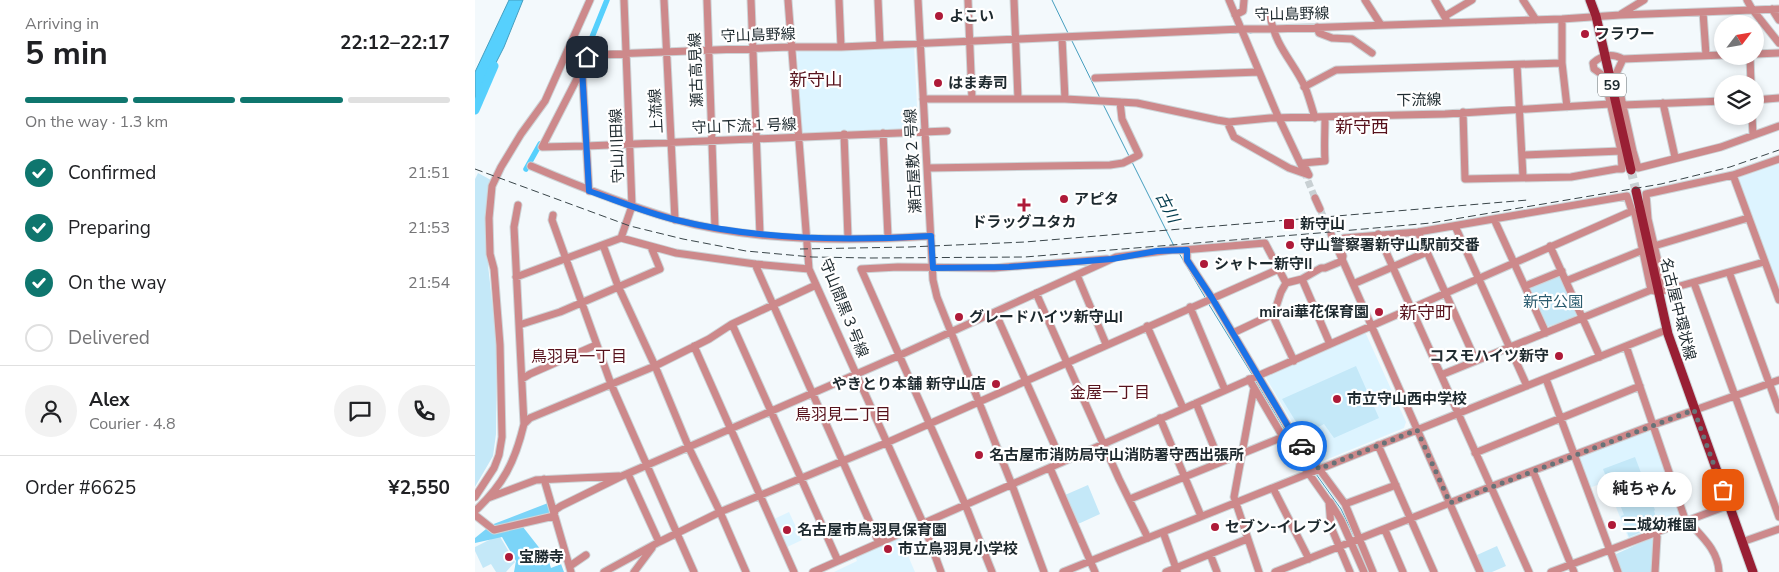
<!DOCTYPE html>
<meta charset="utf-8">
<style>
body{margin:0;font-family:"Nunito Sans","Noto Sans JP",sans-serif;background:#f2f2f2;color:#202124;height:100vh;display:flex;flex-direction:column;font-size:19px;white-space:nowrap}
*{box-sizing:border-box;margin:0}
p{font-size:16px;color:#757577}
.icon{flex:none;width:28px;height:28px;fill:none;stroke:currentColor;stroke-width:2;stroke-linecap:round;stroke-linejoin:round}
.map{position:relative;flex:1;overflow:hidden}
.details{display:flex;flex-direction:column;background:#fff;width:475px}
.details>*{flex:none}
.needle{width:32px;rotate:59deg}
.tools{position:absolute;left:1239px;top:15px;display:grid;gap:10px}
.tools a{display:grid;place-items:center;width:50px;height:50px;border-radius:50%;background:#fff;box-shadow:0 2px 8px #0003;font-size:25px}
.pin{position:absolute;display:grid;place-items:center;width:42px;height:42px;color:#fff;margin:-21px;border-radius:10px;box-shadow:0 2px 8px #0006}
.courier{position:absolute;display:grid;place-items:center;width:50px;height:50px;margin:-25px;border:4px solid #1a73e8;border-radius:50%;background:#fff;color:#222;box-shadow:0 1px 6px #0007}
.bubble{position:absolute;height:35px;border-radius:18px;background:#fff;box-shadow:0 2px 8px #0003;font-size:16px;font-weight:700;line-height:35px;text-align:center}
.summary em{font-style:normal;font-weight:700}
.summary div{display:flex;flex-direction:column-reverse}
.summary{display:flex;align-items:center;justify-content:space-between;height:85px;padding:0 25px}
h1{font-size:32px;font-weight:700;line-height:38px}
.bar{display:grid;grid-template-columns:repeat(4,1fr);gap:8px 5px;align-content:center;height:60px;padding:0 25px}
.bar i{height:6px;border-radius:4px;background:#e0e0e0}
.bar .on{background:#0f766e}
.bar p{grid-column:span 4}
.line{display:flex;align-items:center;gap:12px;padding:0 25px;border-top:1px solid #e0e0e0}
.line div{flex:1}
.round{display:grid;place-items:center;flex:none;width:52px;height:52px;border-radius:26px;background:#f2f2f2}
ol{padding:0 25px;list-style:none}
li{display:flex;align-items:center;gap:15px;height:55px}
li p{margin-inline-start:auto}
li .icon{padding:5px;border-radius:50%;background:#0f766e;color:#fff;stroke-width:4}
li:last-child{color:#757577}
li i{width:28px;height:28px;border:2px solid #e0e0e0;border-radius:50%}
main{display:flex;flex:1;min-height:0}
.map>svg:first-child{display:block}
.built{fill:#ddf4ff}
.green{fill:#c4e8f8}
.forest{fill:#7bd4f8}
.water{fill:#56d0fd;stroke:#459ebf}
.lines{fill:none;stroke-linecap:round;stroke-linejoin:round}
.stream{stroke:#459ebf;stroke-width:1}
.canal{stroke:#56d0fd;stroke-width:5.5}
.river{stroke:#56d0fd;stroke-width:9}
.minor-tunnel{stroke:#c8d0d3;stroke-width:7;stroke-dasharray:7 3.5;stroke-linecap:butt}
.major-tunnel{stroke:#c8d0d3;stroke-width:9;stroke-dasharray:9 4.5;stroke-linecap:butt}
.minor-casing{stroke:#cdd4d7;stroke-width:9}
.major-casing{stroke:#cdd4d7;stroke-width:11}
.minor{stroke:#cd898b;stroke-width:7}
.major{stroke:#991f34;stroke-width:9}
.rail{stroke:#3a464a;stroke-width:1;stroke-dasharray:8 4;stroke-linecap:butt}
.done{stroke:#697277;stroke-width:5;stroke-dasharray:0 9}
.route{stroke:#1a73e8;stroke-width:6}
.poi-dot{fill:#ae1a38;stroke:#fff;stroke-width:2}
.labels{text-anchor:middle;stroke-width:4.5;stroke-linejoin:round;paint-order:stroke}
.shield{fill:#fff;stroke:#626a6d;stroke-width:1}
.shield-label{font-size:14px;font-weight:bold;fill:#1e2a2f}
.street-label{font-size:15px;fill:#1e2a2f;stroke:#fff}
.poi-label{font-size:15px;font-weight:bold;fill:#1e2a2f;stroke:#fff;text-anchor:start}
.park-label{font-size:15px;fill:#2a5c6f;stroke:#fff}
.water-label{font-size:16px;font-style:italic;fill:#023b4d;stroke:#fff}
.neighbourhood-label{font-size:16px;fill:#57121c;stroke:#fff}
.quarter-label{font-size:18px;fill:#57121c;stroke:#fff}
</style>
<main>
<section class="details">
<div class="summary"><div><h1>5 min</h1><p>Arriving in</p></div><em>22:12–22:17</em></div>
<div class="bar"><i class="on"></i><i class="on"></i><i class="on"></i><i></i><p>On the way · 1.3 km</p></div>
<ol>
<li><svg class="icon" aria-label="check" viewBox="0 0 24 24"><path d="M5 12l5 5 9-10"/></svg>Confirmed<p>21:51</p></li>
<li><svg class="icon" aria-label="check" viewBox="0 0 24 24"><path d="M5 12l5 5 9-10"/></svg>Preparing<p>21:53</p></li>
<li><svg class="icon" aria-label="check" viewBox="0 0 24 24"><path d="M5 12l5 5 9-10"/></svg>On the way<p>21:54</p></li>
<li><i></i>Delivered</li>
</ol>
<div class="line" style="height:90px"><a class="round"><svg class="icon" aria-label="person" viewBox="0 0 24 24"><circle cx="12" cy="8" r="4"/><path d="M4 21q1-7 8-7t8 7"/></svg></a><div><b>Alex</b><p>Courier · 4.8</p></div><a class="round"><svg class="icon" aria-label="chat" viewBox="0 0 24 24"><path d="M4 5h16v11H9l-5 4z"/></svg></a><a class="round"><svg class="icon" aria-label="phone" viewBox="0 0 24 24"><path d="M5 4h4l2 5-3 2q2 4 5 5l2-3 5 2v4C11 20 4 13 5 4z"/></svg></a></div>
<div class="line" style="height:65px"><div>Order #6625</div><b>¥2,550</b></div>
</section>
<div class="map">
<svg width="1304" height="572" viewBox="0 0 1304 572">
<rect width="100%" height="100%" fill="#f3f9fc"/>
<path class="built" d="M439,46L443,126L440,129L329,133L327,131L322,50Z
M1304,164V289L1262,178Z
M887,332L891,334L931,422L929,428L843,463L817,422L790,376Z
M1174,431L1177,432L1207,520L1154,540L1131,482L1114,488L1103,459L1104,457Z
M314,512L327,540L310,548L297,520Z
M425,537L440,572H359L382,561L380,556Z"/>
<path class="green" d="M3,173L16,180L13,265L22,346L21,434L18,456L0,487V179Z
M1086,275L1103,317L1071,327L1052,288Z
M881,366L904,418L859,438L849,424L829,435L807,399Z
M1160,457L1180,510L1179,511L1184,525L1154,537L1146,516L1149,515L1144,502L1141,503L1128,469Z
M613,485L625,514L603,524L590,495Z
M24,535L40,562L31,572H21L16,564L8,568L0,551V547Z
M1176,538L1178,540L1176,572H1145L1139,555Z
M1022,546L1031,566L1017,572H1009L1002,555Z"/>
<path class="forest" d="M73,503L76,514L48,527L73,559L76,568L86,564L89,572H39L41,561L27,537L0,543V538L16,525Z"/>
<path class="water" d="M34,0H48L29,47L0,104V72Z"/>
<g class="lines">
<path class="stream" d="M577,0L593,33
M775,33L781,32
M703,35L761,33
M679,36L699,35
M596,39L625,98
M628,104L654,156
M657,162L700,248
M704,253L731,299
M733,303L778,376
M780,380L816,440L837,469
M841,474L866,509L879,536
M881,543L893,572"/>
<path class="canal" d="M109,57L132,0
M51,169L65,144"/>
<path class="river" d="M0,110L19,66"/>
<path class="minor-tunnel" d="M829,171L840,198
M845,209L856,234"/>
<path class="major-tunnel" d="M1156,170L1161,191"/>
<g class="minor-casing">
<path id="minor" d="M189,0L200,220
M232,0L240,228
M276,0L285,235
M313,0L334,269L448,523L466,572
M364,0L366,47
M403,0L405,45
M443,0L458,280L462,297L537,485L569,572
M493,0L497,99
M539,0L543,99
M754,0L802,114L829,171
M890,0L906,25
M960,0L971,19
M1048,0L1061,20
M1272,0L1277,9L1304,43
M1297,9L1304,20
M1228,12L1231,55
M1146,14L1169,0
M760,15L768,11L769,0
M795,16C801,48 818,61 830,87C834,97 837,108 840,118
M970,16L997,0
M1087,19V63L1092,107
M842,27L844,33L857,38L877,39L897,53
M587,38L590,99
M1280,54L1304,53
M1275,56L1276,84
M1148,59L1141,74L1158,151L1163,168L1246,147L1304,126
M1042,65L1048,177
M107,69L67,147L111,146L472,131
M620,78L784,72
M829,87L861,70L1087,63
M448,99H590L645,102L662,103L742,120L754,122L795,118L970,114L1135,104
M1280,100L1304,98
M1188,103L1200,157
M1148,105L1248,101
M988,112L990,179L1096,177L1141,169H1147L1146,151L1129,76L1119,69L1118,63C1128,54 1137,53 1148,59L1248,55
M1277,116L1278,135
M754,122V126L759,137L814,168L834,175L830,167
M408,133L413,237
M369,134L373,238
M1048,155L1146,151
M828,163L850,161C849,146 850,133 850,118
M56,166C103,186 150,205 198,219C278,242 374,241 456,236
M452,168L635,165L648,163L664,155L647,119L645,102
M1258,175L1304,300
M114,191L107,68L113,55L315,47H366L766,29H798L1087,19L1145,15L1304,9
M840,198L845,209
M78,215L77,220L136,384L219,572
M1019,219L1071,333
M980,226L1052,386
M943,232L1001,361
M856,234L1005,572
M903,234L1054,572
M146,238L201,253L280,264L334,269
M128,245L143,286L180,366L214,448L245,512L271,572
M1075,246L1125,357
M1179,246L1273,218
M712,250V260L737,298L814,428L870,504L898,572
M867,261L868,256L863,243L869,238L943,232L1152,196L1157,211L1160,214L1176,290
M280,264L404,543
M1254,272L1304,410
M602,275L631,344
M41,277L146,238L157,206L149,0
M827,279L855,344
M1091,281L1168,250
M1219,283L1304,517
M878,284L952,252
M1050,286L1087,271
M1184,292L1188,283L1173,219L1171,194L1258,175L1304,159
M561,293L644,479L673,538
M715,307L750,390
M520,312L587,462
M257,324L363,561
M44,325L85,312L185,269L176,247
M672,326L708,408
M758,333L794,316H798
M219,346L319,572
M1151,346L1211,522
M819,361L798,316L806,292L811,283L827,279L846,268H850L867,261
M966,375L1176,290L1184,292L1289,262
M47,379L55,374L121,345
M774,379L808,437L854,502L856,527L875,572
M1071,379L1143,572
M779,388L759,497L784,572
M721,403L745,462
M685,418L726,516
M49,424L55,418L180,366L234,339L257,324L341,285
M903,445L959,572
M1000,453L1165,386
M575,468L620,572
M1058,471L1099,572
M153,474L184,542
M69,479L96,572
M798,488L834,559
M0,497L19,468L24,455L27,437L25,345L19,269L15,254L14,218L17,186L26,167L46,134L70,101L115,0
M13,498L61,480L144,476
M655,499L808,437
M855,502L866,520L889,572
M870,504L921,485
M0,511C28,485 40,462 49,424L39,227L43,205
M0,515L19,530L79,516
M79,516L80,510L86,506L147,476L423,356L641,257L697,250H708L790,243L811,283
M1213,521C1227,537 1243,550 1244,572
M910,530L928,572
M688,532L702,571
M1267,542L1304,529
M735,554L742,572
M95,566L111,555
M129,572L184,542L245,512L411,443L804,269
M159,572L177,548
M338,572L1157,211
M517,572L490,504L386,269L423,267L519,268L632,259
M588,572L1191,330
M691,572L772,539
M800,572L1015,487L1178,425L1304,380
M1076,572L1254,505
M1180,572L1182,537L1181,532"/>
</g>
<g class="major-casing">
<path id="major" d="M1115,0L1121,16L1156,170
M1161,191L1193,334L1278,572"/>
</g>
<use href="#minor" class="minor"/>
<use href="#major" class="major"/>
<path class="rail" d="M0,169L155,226L208,239L271,251L337,257L396,258L550,257L844,233L956,223L1186,184L1255,167L1304,150
M325,249L434,247L550,242L1053,200"/>
</g>
<g class="lines">
<path class="done" d="M827,446L844,469L942,430L975,503L1219,410L1248,490"/>
<path class="route" d="M112,57L107,68L114,191C143,201 172,213 201,220C284,240 371,241 456,236L458,268L534,267L637,259L682,251L712,250V260L737,298L814,428L827,446"/>
</g>
<g class="poi-dot">
<circle cx="464" cy="16" r="5"/>
<circle cx="1110" cy="34" r="5"/>
<circle cx="463" cy="83" r="5"/>
<circle cx="589" cy="199" r="5"/>
<path d="M546.5 197.5h5v5h5v5h-5v5h-5v-5h-5v-5h5z"/>
<rect x="808" y="218" width="12" height="12" rx="2.5"/>
<circle cx="815" cy="245" r="5"/>
<circle cx="729" cy="264" r="5"/>
<circle cx="904" cy="312" r="5"/>
<circle cx="484" cy="317" r="5"/>
<circle cx="1084" cy="356" r="5"/>
<circle cx="521" cy="384" r="5"/>
<circle cx="862" cy="399" r="5"/>
<circle cx="504" cy="455" r="5"/>
<circle cx="1137" cy="525" r="5"/>
<circle cx="740" cy="527" r="5"/>
<circle cx="312" cy="530" r="5"/>
<circle cx="413" cy="549" r="5"/>
<circle cx="34" cy="557" r="5"/>
</g>
<g class="labels">
<rect class="shield" x="1123" y="73.5" width="28" height="23" rx="4"/>
<g class="shield-label">
<text x="1137" y="90">59</text>
</g>
<g class="street-label">
<text transform="translate(817 14) rotate(-1)" y="5">守山島野線</text>
<text transform="translate(283 35) rotate(-2)" y="5">守山島野線</text>
<text transform="translate(221 70) rotate(-92)" y="5">瀬古高見線</text>
<text transform="translate(944 100) rotate(-1)" y="5">下流線</text>
<text transform="translate(181 111) rotate(-93)" y="5">上流線</text>
<text transform="translate(269 126) rotate(-2)" y="5">守山下流１号線</text>
<text transform="translate(142 146) rotate(-92)" y="5">守山川田線</text>
<text transform="translate(438 161) rotate(-93)" y="5">瀬古屋敷２号線</text>
<text transform="translate(369 308) rotate(68)" y="5">守山間黒３号線</text>
<text transform="translate(1203 309) rotate(76)" y="5">名古屋中環状線</text>
</g>
<g class="poi-label">
<text x="474" y="21">よこい</text>
<text x="1120" y="39">フラワー</text>
<text x="473" y="88">はま寿司</text>
<text x="599" y="204">アピタ</text>
<text x="549" y="227" text-anchor="middle">ドラッグユタカ</text>
<text x="825" y="229">新守山</text>
<text x="825" y="250">守山警察署新守山駅前交番</text>
<text x="739" y="269">シャトー新守II</text>
<text x="894" y="317" text-anchor="end">mirai華花保育園</text>
<text x="494" y="322">グレードハイツ新守山I</text>
<text x="1074" y="361" text-anchor="end">コスモハイツ新守</text>
<text x="511" y="389" text-anchor="end">やきとり本舗 新守山店</text>
<text x="872" y="404">市立守山西中学校</text>
<text x="514" y="460">名古屋市消防局守山消防署守西出張所</text>
<text x="1147" y="530">二城幼稚園</text>
<text x="750" y="532">セブン-イレブン</text>
<text x="322" y="535">名古屋市鳥羽見保育園</text>
<text x="423" y="554">市立鳥羽見小学校</text>
<text x="44" y="562">宝勝寺</text>
</g>
<g class="park-label">
<text x="1078" y="307">新守公園</text>
</g>
<g class="water-label">
<text transform="translate(693 207) rotate(63)" y="6">古川</text>
</g>
<g class="neighbourhood-label">
<text x="104" y="362">鳥羽見一丁目</text>
<text x="635" y="398">金屋一丁目</text>
<text x="368" y="420">鳥羽見二丁目</text>
</g>
<g class="quarter-label">
<text x="341" y="86">新守山</text>
<text x="887" y="133">新守西</text>
<text x="951" y="319">新守町</text>
</g>
</g>
</svg>
<div class="tools">
<a><svg class="needle" viewBox="-14 -14 28 28"><path d="M0-13l5 13h-10z" fill="#e53935"/><path d="M0 13l5-13h-10z" fill="#757577"/></svg></a>
<a><svg class="icon" aria-label="layers" viewBox="0 0 24 24"><path d="M12 4l9 5-9 5-9-5zM3 14l9 5 9-5"/></svg></a>
</div>
<div class="pin" style="left:1248px;top:490px;background:#ea580c"><svg class="icon" aria-label="bag" viewBox="0 0 24 24"><path d="M5 8h14l-1 12H6zM9 8a3 3 0 0 1 6 0"/></svg></div>
<div class="pin" style="left:112px;top:57px;background:#1f2937"><svg class="icon" aria-label="home" viewBox="0 0 24 24"><path d="M3 11l9-7 9 7M6 9v11h12V9"/></svg></div>
<div class="courier" style="left:827px;top:446px"><svg class="icon" aria-label="car" viewBox="0 0 24 24"><path d="M5 17H2v-5l4-1 3-4h7l3 4 3 1v5h-3M9 17h6M6 11h13"/><circle cx="7" cy="17" r="2"/><circle cx="17" cy="17" r="2"/></svg></div>
<div class="bubble" style="left:1122px;top:472px;width:95px">純ちゃん</div>
</div>
</main>
